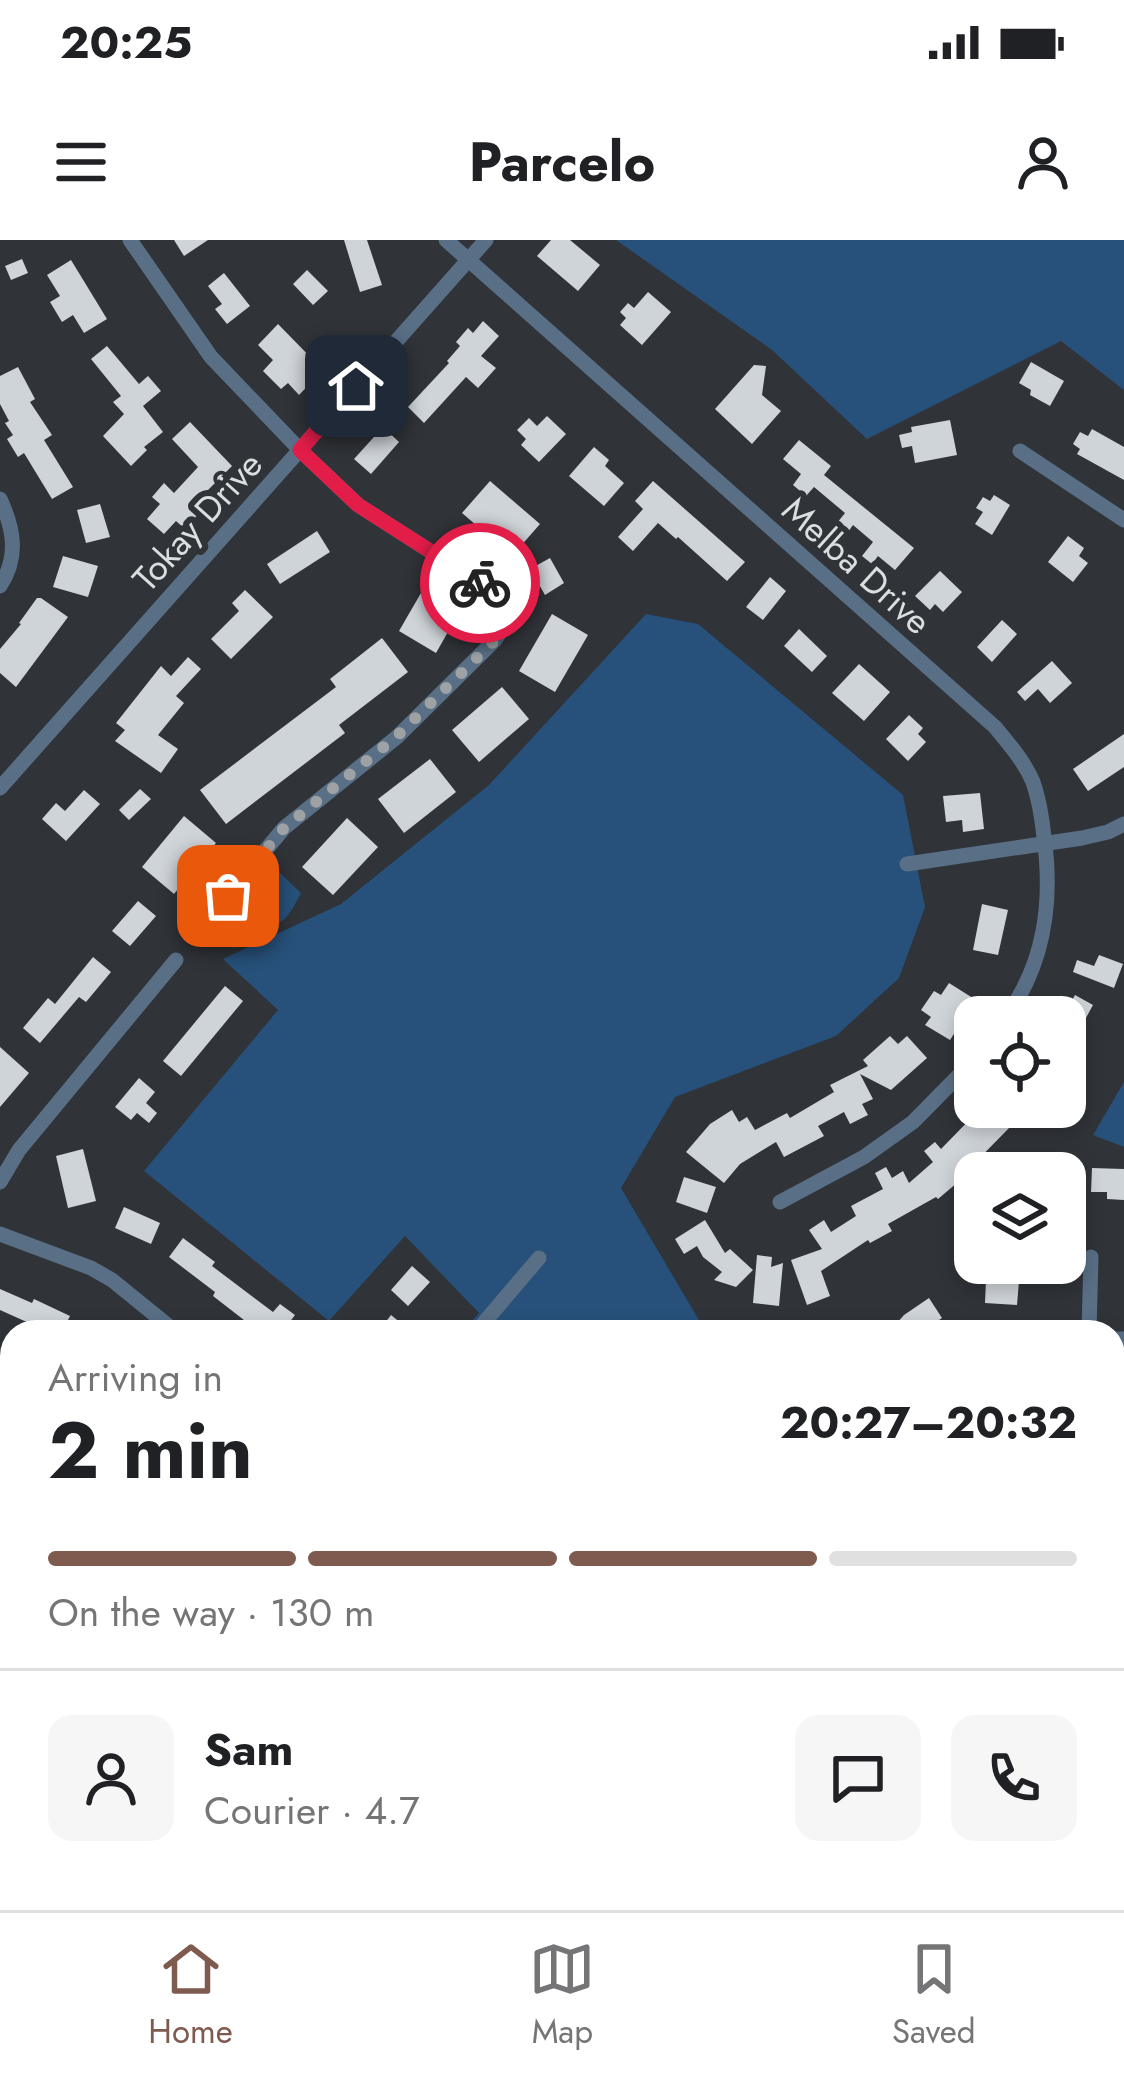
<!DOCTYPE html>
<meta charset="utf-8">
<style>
body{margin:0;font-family:Jost,sans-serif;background:#f6f6f6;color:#202124;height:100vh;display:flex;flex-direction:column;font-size:45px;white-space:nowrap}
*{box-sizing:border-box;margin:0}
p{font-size:39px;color:#757577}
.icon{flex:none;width:66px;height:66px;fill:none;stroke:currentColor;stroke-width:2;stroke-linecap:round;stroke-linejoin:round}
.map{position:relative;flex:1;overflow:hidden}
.drawer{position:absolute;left:0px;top:1080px;width:1125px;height:591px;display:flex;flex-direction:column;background:#fff;border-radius:36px 36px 0 0;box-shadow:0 6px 18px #0003}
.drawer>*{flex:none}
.tools{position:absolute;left:954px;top:756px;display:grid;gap:24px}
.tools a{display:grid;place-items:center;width:132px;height:132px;border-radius:24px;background:#fff;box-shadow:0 6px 18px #0003;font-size:60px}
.pin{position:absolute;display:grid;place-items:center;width:102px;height:102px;color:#fff;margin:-51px;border-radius:24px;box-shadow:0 6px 18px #0006}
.courier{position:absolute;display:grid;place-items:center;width:120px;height:120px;margin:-60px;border:9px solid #e11d48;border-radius:50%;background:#fff;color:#222;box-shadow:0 3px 15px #0007}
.summary em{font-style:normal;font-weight:700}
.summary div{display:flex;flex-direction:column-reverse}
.summary{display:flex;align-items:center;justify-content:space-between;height:204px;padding:0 48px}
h1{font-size:78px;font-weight:700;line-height:90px}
.bar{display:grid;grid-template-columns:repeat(4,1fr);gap:18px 12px;align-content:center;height:144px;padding:0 48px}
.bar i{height:15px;border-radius:9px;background:#e0e0e0}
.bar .active{background:#7f5a4e}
.bar p{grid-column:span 4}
.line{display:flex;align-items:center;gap:30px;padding:0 48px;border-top:3px solid #e0e0e0}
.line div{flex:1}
.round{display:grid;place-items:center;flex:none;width:126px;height:126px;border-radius:24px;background:#f6f6f6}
.status{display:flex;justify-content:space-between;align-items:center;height:84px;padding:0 60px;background:#fff;direction:ltr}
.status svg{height:33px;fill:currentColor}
header{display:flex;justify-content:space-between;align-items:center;height:156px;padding:0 48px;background:#fff;font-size:54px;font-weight:700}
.menu{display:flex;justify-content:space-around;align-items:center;height:168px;border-top:3px solid #e0e0e0;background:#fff;font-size:33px;color:#757577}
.menu a{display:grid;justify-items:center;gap:6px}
.menu .active{color:#7f5a4e}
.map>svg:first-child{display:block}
.green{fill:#27517a}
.building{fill:#cfd4d9}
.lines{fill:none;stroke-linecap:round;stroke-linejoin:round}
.path{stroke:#76797d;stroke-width:3;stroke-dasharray:3 9;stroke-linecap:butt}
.service{stroke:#596f86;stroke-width:8}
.minor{stroke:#596f86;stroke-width:15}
.done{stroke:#9fa2a5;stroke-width:12;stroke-dasharray:0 21.6}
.route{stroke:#e11d48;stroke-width:15}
.labels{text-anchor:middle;stroke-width:12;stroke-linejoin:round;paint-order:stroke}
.street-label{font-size:36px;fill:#dbdee0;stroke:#303338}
</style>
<div class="status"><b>20:25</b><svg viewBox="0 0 49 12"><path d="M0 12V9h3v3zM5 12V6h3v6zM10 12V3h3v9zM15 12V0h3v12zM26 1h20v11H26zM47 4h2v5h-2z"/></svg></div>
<header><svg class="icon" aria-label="menu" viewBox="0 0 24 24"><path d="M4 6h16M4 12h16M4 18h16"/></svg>Parcelo<svg class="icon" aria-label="person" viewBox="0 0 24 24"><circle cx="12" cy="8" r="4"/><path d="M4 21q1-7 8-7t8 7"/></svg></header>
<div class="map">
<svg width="1124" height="1670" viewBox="0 0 1124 1670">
<rect width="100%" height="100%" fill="#303338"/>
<path class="green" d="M616,0H1124V150L1061,101L867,199L772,110Z
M646,374L698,384L903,555L925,667L899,738L836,796L675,857L621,948L706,1092H462L479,1073L405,996L329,1081L144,931L278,770L223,719L341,664L489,545Z
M279,632L301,653C289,675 282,695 253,678L250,667Z
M1124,842V907L1093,895Z
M1124,1206V1550L1113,1540V1207Z
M0,1301L12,1308V1361L0,1383Z
M0,1447L12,1455V1659H264L277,1670H0Z
M625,1659H853L845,1670H639Z"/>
<path class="building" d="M174,0H208L184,16Z
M344,0H367L382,45L360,52Z
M551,0H570L600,25L578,51L537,16Z
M22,19L28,33L11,40L5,26Z
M71,20L107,79L84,93L73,75L62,82L50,62L60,56L47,35Z
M307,30L328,51L313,65L293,44Z
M224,33L250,66L227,84L215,69L222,64L208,46Z
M648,52L671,72L642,105L620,85L626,78L620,72L628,63L634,68Z
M483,81L499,96L481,116L496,128L478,148L466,137L424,183L408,167L449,123L447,121L460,106L456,102L468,88L473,93Z
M278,84L323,130L299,155L288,143L281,149L263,131L273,120L258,105Z
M107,106L139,144L148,136L161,151L143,166L163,192L144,207L147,210L131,226L103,196L124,174L113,162L121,156L91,119Z
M1031,122L1064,141L1050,166L1030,155L1031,150L1019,143Z
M754,125L766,126L762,155L781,171L752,204L715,169Z
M18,127L35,159L30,162L52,195L44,200L73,247L52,259L24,213L18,217L7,199L13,195L5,183L9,181L0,164V136Z
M547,176L566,194L539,222L521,205L526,199L517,190L529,178L537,186Z
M950,180L957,215L915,223L912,206L902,208L899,195L912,192L911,187Z
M190,182L232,226L193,265L200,272L185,289L176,281L164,294L147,279L160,264L152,257L164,243L174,253L198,227L172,199Z
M383,187L399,202L371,234L354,219Z
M1092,189L1124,207V240L1077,214L1080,209L1073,204L1080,192L1088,196Z
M799,200L831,226L824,235L914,308L895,330L878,316L872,324L862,316L873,302L853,285L848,292L837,283L845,273L814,247L806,256L793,245L801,234L783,219Z
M594,207L609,220L605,226L624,243L604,266L569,236Z
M490,241L540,284L512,316L462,273Z
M653,241L745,322L727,341L678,297L676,299L658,283L633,311L618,297L643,269L635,261Z
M994,255L1010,265L992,295L975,284L983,272L976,268L983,257L990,261Z
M100,264L110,297L86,303L77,270Z
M317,291L330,312L280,344L267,324Z
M1068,296L1084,308L1079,316L1088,323L1073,342L1048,322Z
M63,316L98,326L88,357L53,347Z
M550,318L564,343L545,355L530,329Z
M940,331L962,352L943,372L935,364L930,370L915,356Z
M432,334L469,355L436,413L399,391Z
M770,337L786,351L763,380L746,367Z
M245,350L273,377L231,419L211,399L239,371L232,363Z
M37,358H41L68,377L16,447L0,433V409L21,384L19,383Z
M552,374L588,395L555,452L519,431Z
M1002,380L1017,394L992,422L977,407Z
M799,389L827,416L812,432L784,406Z
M382,398L408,432L339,485L345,493L226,584L200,550L336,447L330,439Z
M188,417L201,429L176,456L184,463L158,495L178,509L161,533L115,501L125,490L116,483L161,426L171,436Z
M1052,421L1072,443L1050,463L1038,449L1025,461L1017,452Z
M859,424L890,452L864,481L832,453Z
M502,447L529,479L479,522L452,490Z
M909,475L923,488L918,494L926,502L908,521L886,499Z
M1124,494V527L1088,551L1073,529Z
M430,519L456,552L404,593L378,559Z
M140,549L151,559L129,580L119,570Z
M84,550L100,564L66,601L42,579L56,563L65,571Z
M980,553L984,589L963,592L962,580L946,582L943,556Z
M184,576L216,603L174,654L142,627Z
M347,578L378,607L333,655L302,627Z
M138,661L156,676L130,706L112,691Z
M982,664L1008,670L998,715L973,710Z
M1099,715L1123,724L1114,748L1073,732L1077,720L1094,726Z
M93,717L111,732L86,762L79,757L40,803L23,788L48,758L55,764Z
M949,743L976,760L950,800L925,785L931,777L921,770L934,751L941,755Z
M225,746L243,761L181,836L163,821Z
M1075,755L1093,765L1075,798L1065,793V773Z
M890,796L898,804L907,796L927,818L891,850L860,834L873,859L862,864L868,875L850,884L844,872L818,886L824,896L784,917L776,902L740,924L724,943L686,912L710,884L732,870L739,882L747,877L755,890L787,873L790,878L834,852L830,845L868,826L863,820Z
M0,807L29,833L0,867Z
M139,838L155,852L146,863L157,873L149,883L137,873L131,880L115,867Z
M982,867H987L1009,888L963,935L964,937L938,959L936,957L888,984L892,991L870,1003L868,1000L821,1031L830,1056L807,1065L791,1020L822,1009L809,990L824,980L831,992L856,976L851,966L883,949L875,933L886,927L892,938L903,931L909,943L933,922L924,911L935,902L941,909Z
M83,909L96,961L68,968L56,916Z
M1092,928L1124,929V960L1107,959V952H1091Z
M684,937L716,947L707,973L676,962Z
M124,967L160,983L151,1004L115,988Z
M705,980L725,1013L730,1009L753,1030L736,1047L714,1040L722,1032L703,1017L697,1006L684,1014L675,999Z
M183,998L215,1022L212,1026L273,1072L280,1064L295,1075L282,1092H249L253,1087L213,1056L215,1052L169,1017Z
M757,1015L772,1017L771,1027L783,1023L779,1066L753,1063Z
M412,1026L430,1042L408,1066L391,1050Z
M986,1040L1019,1041L1017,1065L985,1063Z
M0,1049L32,1063L34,1059L70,1076L62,1092H49L0,1070Z
M929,1058L942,1078L921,1092H889L904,1075Z
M391,1075L412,1092H378Z
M12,1185V1233L0,1227V1211Z"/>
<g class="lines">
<path class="path" d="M257,1659L266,1670"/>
<path class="service" d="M0,1482L12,1494"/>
<path class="minor" d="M130,0L211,117L300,210L358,265L489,349L506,367L504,386L495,400L397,497L284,588L200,689
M446,0L995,487C1009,504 1024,521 1033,542C1039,559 1042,578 1044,597C1053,662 1045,723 1006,777
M1020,211L1124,280
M0,259C14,289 19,317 0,346
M0,548L486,0
M907,624L1082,598L1108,592L1124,584
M0,942L19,910L176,720
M780,962L864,917L913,882L975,819
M0,994L91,1028L112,1040L176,1092
M476,1092L539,1018
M1089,1092L1091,1017
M1113,1099H1124
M0,1282L12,1289
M1113,1551L1124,1557
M462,1659L476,1670
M992,1670L1002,1659"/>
</g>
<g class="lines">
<path class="done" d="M228,656L284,588L397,496L495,400L505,386L506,367L480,343"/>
<path class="route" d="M356,146L300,210L358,265L480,343"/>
</g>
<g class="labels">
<g class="street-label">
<text transform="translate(197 281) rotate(-48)" y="13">Tokay Drive</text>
<text transform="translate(857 325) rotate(42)" y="13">Melba Drive</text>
</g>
</g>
</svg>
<div class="tools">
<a><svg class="icon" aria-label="locate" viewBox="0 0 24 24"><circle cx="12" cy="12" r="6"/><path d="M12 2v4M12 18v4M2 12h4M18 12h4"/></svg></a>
<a><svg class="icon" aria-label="layers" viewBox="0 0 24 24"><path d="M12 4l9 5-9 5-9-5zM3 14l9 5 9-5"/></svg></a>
</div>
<div class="pin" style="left:228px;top:656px;background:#ea580c"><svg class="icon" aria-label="bag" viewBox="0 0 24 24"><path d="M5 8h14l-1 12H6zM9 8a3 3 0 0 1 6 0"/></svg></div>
<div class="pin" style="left:356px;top:146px;background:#1f2937"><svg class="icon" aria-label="home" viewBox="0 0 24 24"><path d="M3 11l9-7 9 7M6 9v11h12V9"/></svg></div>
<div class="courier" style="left:480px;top:343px"><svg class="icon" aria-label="bike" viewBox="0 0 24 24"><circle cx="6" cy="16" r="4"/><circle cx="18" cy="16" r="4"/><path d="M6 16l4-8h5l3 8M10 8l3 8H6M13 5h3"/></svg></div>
<section class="drawer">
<div class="summary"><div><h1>2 min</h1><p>Arriving in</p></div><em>20:27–20:32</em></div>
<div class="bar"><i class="active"></i><i class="active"></i><i class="active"></i><i></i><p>On the way · 130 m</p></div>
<div class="line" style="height:216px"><a class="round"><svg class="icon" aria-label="person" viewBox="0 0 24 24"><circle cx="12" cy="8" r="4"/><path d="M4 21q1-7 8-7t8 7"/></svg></a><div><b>Sam</b><p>Courier · 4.7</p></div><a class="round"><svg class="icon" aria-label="chat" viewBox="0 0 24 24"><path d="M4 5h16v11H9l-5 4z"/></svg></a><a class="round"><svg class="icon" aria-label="phone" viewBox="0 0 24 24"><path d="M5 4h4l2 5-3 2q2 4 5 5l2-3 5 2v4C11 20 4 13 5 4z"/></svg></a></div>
</section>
</div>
<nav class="menu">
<a class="active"><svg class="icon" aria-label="home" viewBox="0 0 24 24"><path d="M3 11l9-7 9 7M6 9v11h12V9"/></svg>Home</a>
<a><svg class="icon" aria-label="map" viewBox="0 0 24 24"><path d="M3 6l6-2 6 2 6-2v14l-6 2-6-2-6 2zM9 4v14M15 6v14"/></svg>Map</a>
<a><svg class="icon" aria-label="saved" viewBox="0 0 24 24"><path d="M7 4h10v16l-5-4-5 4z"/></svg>Saved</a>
</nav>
